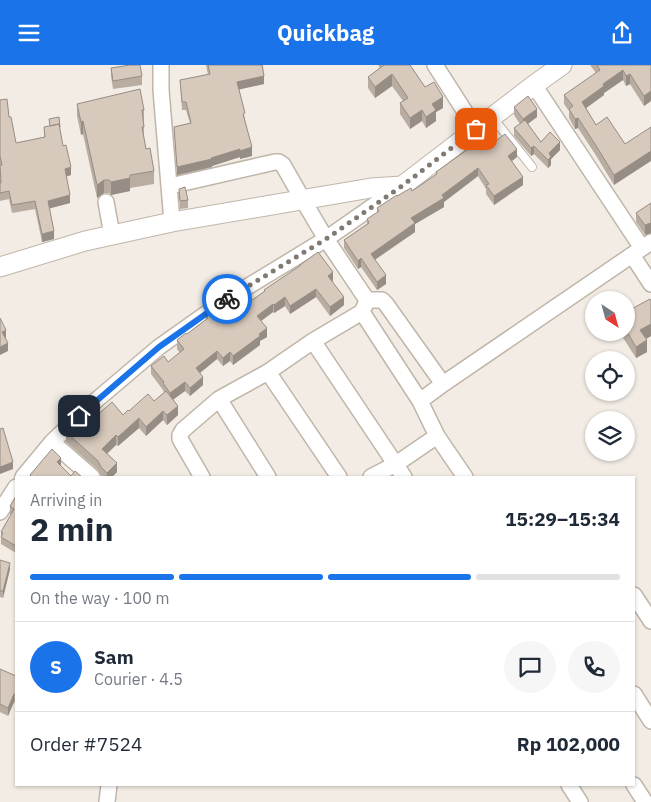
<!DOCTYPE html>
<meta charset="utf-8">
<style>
body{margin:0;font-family:"IBM Plex Sans",sans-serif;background:#f6f6f7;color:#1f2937;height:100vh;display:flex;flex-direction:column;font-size:19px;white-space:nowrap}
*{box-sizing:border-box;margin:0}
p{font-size:16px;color:#747a83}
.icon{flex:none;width:28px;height:28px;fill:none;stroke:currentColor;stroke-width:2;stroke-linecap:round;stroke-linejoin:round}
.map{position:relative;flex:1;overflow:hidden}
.drawer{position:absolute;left:15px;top:411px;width:620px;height:310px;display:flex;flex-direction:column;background:#fff;border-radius:0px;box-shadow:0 1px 4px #0004}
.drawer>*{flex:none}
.needle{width:32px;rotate:144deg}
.buttons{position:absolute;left:585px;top:226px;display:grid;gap:10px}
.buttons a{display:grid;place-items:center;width:50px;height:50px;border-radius:50%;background:#fff;box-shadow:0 1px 4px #0004;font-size:25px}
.pin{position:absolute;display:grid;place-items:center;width:42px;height:42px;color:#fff;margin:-21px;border-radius:10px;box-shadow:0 2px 8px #0006}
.courier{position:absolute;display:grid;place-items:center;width:50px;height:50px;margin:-25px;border:4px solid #1a73e8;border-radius:50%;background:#fff;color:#222;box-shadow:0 1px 6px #0007}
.headline em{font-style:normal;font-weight:700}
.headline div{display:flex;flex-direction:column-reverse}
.headline{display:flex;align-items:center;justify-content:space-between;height:85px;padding:0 15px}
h1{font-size:32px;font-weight:700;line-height:38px}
.bar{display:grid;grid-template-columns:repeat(4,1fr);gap:8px 5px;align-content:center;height:60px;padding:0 15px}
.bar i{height:6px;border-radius:4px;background:#e0e1e3}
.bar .current{background:#1a73e8}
.bar p{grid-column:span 4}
.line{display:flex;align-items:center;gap:12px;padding:0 15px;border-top:1px solid #e0e1e3}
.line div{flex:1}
.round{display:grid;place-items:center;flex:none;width:52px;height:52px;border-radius:26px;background:#f6f6f7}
header{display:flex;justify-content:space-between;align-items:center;height:65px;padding:0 15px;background:#1a73e8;color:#fff;font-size:22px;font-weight:700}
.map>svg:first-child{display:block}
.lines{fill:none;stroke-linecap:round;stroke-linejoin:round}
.service-casing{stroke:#c0b5a9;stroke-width:10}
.minor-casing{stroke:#c0b5a9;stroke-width:18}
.tertiary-casing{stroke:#c0b5a9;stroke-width:21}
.service{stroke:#fff;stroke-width:8}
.minor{stroke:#fff;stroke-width:15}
.tertiary{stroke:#fff;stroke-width:19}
.wall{fill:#b9ada2}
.shaded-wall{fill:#968d84}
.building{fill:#d7c9bc;stroke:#968d84}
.done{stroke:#817a72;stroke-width:5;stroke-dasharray:0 9}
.route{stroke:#1a73e8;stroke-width:6}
</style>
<header><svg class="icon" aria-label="menu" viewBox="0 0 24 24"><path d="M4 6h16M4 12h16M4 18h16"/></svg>Quickbag<svg class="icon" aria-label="share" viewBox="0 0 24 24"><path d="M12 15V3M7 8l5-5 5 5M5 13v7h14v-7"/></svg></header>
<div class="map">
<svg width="651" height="737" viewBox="0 0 651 737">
<rect width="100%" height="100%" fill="#f2ece4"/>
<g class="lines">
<g class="service-casing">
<path id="service" d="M493,53L532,102"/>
</g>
<g class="minor-casing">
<path id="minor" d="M161,0V25L172,157
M435,0L476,64
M534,20L642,183
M170,121L275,97H279L283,100L303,135L326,174L367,235
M106,137L112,170
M632,190L651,219
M367,235H382L386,239L443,319
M366,238L362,247L420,336L437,371L465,412
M313,276L404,412
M268,307L339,412
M219,334L268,412
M420,336L443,319L651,177
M52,377L92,412
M23,412L52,377L93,338L159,282L224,236L326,174L402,121
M202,412L180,374V370L183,365L219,334L268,307L313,276L362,247
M371,412L396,399L437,371
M0,447L16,422
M634,530L651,556
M634,629L651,656
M569,720L580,737
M634,720L645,737
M107,737L109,720"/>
</g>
<g class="tertiary-casing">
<path id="tertiary" d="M0,202L85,176L172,157L371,123L402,121L534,20L562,0"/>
</g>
<use href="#service" class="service"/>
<use href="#minor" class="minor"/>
<use href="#tertiary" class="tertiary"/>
</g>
<path class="wall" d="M206,0H263L264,19L239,24L252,91L240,94V92L212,101V102L177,110L174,62L190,58L186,45H182L180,15L208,10Z
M378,0H410L425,22L443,43L436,47V56L426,63L422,56L410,64L400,49V38L403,36L392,21L375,33L368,23V12L380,3Z
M590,0H651V36L644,41L630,19L626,21L623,15L604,28V30L586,43L596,60L625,79L614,120L595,89L578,63L575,64L569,53V46L564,39V30L596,8Z
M111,3L142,11V20L113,24L111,11Z
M0,35L9,52L16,78L44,72V62L50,61L49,54L63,81L71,110L66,111L70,138L49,143L54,174L42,177L35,144L12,148L9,134L0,136Z
M77,39L144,45V74L146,84L154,106V119L130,123V126L111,130L109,128H104L97,133L83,69L81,70L77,51Z
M514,42L537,52L528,59L541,77L560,85L551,94V100L548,103L534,89L531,91L514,71V63L520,59L514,50Z
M474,72L497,75L517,92L512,96L523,120L494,140L486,129V124L478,111L444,137V142L415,159V167L375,195L386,219L377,225L361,202L358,204L344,183V175L367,159V154L377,148V143L397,131L412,126L436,110V107L474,80Z
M179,124L188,135V143L180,144Z
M651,138V168L645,170L636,157V148Z
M300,200L333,216L332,217L344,240L330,251L316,232L290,249L285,241L274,248L273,247L261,256L267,272L260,276V280L233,300L230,296L223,301L217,294L200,308L203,320L190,331L185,326L173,334L178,350L167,360L163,355L146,371L139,363L118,381L116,380L107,389L117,407L112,412H102L98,405L66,377V367L95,352L123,350L129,346L154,336L164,328L163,325L151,309V301L168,297L180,288L177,284V275L187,269L206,254V252L231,250L264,227V225L300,201Z
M651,236V271L646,274L647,287L636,293L620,268H626V247Z
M16,431V488L1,479V467L11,450L10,449V441Z
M0,495L10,504L3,533L0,532Z
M0,604L16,611V638L14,637L8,651L0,647Z"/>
<path class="shaded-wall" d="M623,5V15L604,28V30L582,46V37L603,19Z
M392,9V21L375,33V22Z
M630,9V19L626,21V11Z
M264,11V19L237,25V17Z
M651,26V36L644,41V31Z
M443,32V43L436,47V56L426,63V52L432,39Z
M537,44V52L523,62V54Z
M422,45V56L410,64V53Z
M578,53V63L575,64V54Z
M83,56V69L81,70V57Z
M560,77V85L551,94V100L548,103V95L549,88Z
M534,81V89L531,91V83Z
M252,82V91L240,94V86Z
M240,84V92L212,101V102L177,110V102L211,93Z
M517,84V92L508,99V91Z
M651,86V96L614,120V110Z
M71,102V110L65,112V104Z
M478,103V111L444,137V142L415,159V167L371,197V189L411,153L442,130Z
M523,112V120L494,140V131Z
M130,113V126L111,130V117Z
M104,115V128L97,133V120Z
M70,130V138L48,144V136Z
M651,158V168L645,170V160Z
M54,166V174L42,177V169Z
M361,193V202L358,204V196Z
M333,207V216L328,220V211Z
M386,210V219L377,225V217Z
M316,224V232L290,249V241Z
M285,232V241L274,248V240Z
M344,232V240L330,251V242Z
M273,239V247L257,259V251Z
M651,259V271L640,277V265Z
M267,263V272L260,276V280L233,300V291Z
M6,265V273L2,275V267Z
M647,275V287L636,293V282Z
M8,278V286L0,290V282Z
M217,286V294L196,311V303Z
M230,287V296L223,301V293Z
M203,312V320L190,331V323Z
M185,317V326L170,337V328Z
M178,341V350L167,360V350Z
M163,346V355L146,371V362Z
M139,353V363L118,381V372Z
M116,370V380L102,393V384Z
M61,393V401L57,397Z
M13,397V404L0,409V402Z
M117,398V407L112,412H107V408Z
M10,498V504L3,533V526Z
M14,629V637L8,651V643Z"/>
<path class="building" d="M130,0H140L142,11L113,16L111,3Z
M208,0H262L264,11L237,17L245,48L243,49L252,82L240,86V84L211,93L212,94L177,102L174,62L191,58L186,37H182L180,15L210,9Z
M384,0H410L425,22L434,17L443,32L432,39L436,45L426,52L422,45L410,53L400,38L408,33L392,9L375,22L368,12Z
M597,0H651V26L644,31L630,9L626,11L623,5L603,19L604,21L582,37L596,60L607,52L625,79L651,62V86L614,110L595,79L578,53L575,54L569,44L573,41L564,30L600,5Z
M140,24L144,45H142L144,62H142L146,84L150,83L154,106L130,110V113L111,117L109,115H104L97,120L83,56L81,57L77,39Z
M528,31L537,44L523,54L514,42Z
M7,34L9,52H11L16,78L45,72L44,62L59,59L63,81L66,80L71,102L65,104L70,130L48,136L54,166L42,169L35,136L12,140L9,126L0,128V118H1L0,100H2L0,91V35Z
M59,52L60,62L59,59L50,61L49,54Z
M525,55L541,77L550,67L560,77L549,88L551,92L548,95L534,81L531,83L514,63Z
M487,61L497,75L505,69L517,84L508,91L523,112L494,131L486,120L489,119L478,103L442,130L444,133L411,153L415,158L371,189L386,210L377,217L361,193L358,196L344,175L369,158L367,154L379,146L377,143L397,130V131L411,123L412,126L437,109L436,107L478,77L474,72Z
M185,122L188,135L180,136L179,124Z
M651,138V158L645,160L636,148Z
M318,187L333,207L328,211L344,232L330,242L316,224L290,241L285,232L274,240L273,239L257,251L267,263L259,269L260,271L233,291L230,287L223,293L217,286L196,303L203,312L190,323L185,317L170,328L163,318L164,317L151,301L164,291L168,297L184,284L177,275L186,268L187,269L208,253L206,252L223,239L231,250L265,226L264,225L301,200H300Z
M650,234L651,236V259L640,265L647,275L636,282L626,265V247Z
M0,253L6,265L2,267L8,278L0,282Z
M166,326L178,341L167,350L163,346L146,362L139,353L118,372L116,370L102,384L117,398L107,408L101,402L98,396L66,367L89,346L95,352L112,337L123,350L128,345L129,346L148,329L154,336Z
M3,363L13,397L0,402V364Z
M52,384L61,393L57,397L71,411L75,406L82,412H32L30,410Z
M16,431V481L1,472L3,468L1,467L14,444L10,441Z
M0,495L10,498L3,526H0Z
M0,604L16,611V630L14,629L8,643L0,639Z"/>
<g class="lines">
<path class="done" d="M227,234L326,174L402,121L476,64"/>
<path class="route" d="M79,351L159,282L227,234"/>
</g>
</svg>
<div class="buttons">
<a><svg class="needle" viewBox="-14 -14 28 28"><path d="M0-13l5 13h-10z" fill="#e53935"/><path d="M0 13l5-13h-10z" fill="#747a83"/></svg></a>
<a><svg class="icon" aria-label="locate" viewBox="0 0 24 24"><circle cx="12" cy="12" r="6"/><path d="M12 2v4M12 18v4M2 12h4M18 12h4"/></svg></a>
<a><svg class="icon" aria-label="layers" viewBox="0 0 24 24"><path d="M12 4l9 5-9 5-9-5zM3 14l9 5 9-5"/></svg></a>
</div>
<div class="pin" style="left:476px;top:64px;background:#ea580c"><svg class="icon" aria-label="bag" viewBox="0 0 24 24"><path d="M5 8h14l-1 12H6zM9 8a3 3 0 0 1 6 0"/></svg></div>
<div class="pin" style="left:79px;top:351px;background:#1f2937"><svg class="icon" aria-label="home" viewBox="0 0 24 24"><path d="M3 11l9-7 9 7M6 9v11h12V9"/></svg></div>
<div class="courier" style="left:227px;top:234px"><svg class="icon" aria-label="bike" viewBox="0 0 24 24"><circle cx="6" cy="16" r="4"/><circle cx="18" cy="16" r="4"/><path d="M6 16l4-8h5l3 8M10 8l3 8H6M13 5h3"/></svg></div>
<section class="drawer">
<div class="headline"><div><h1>2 min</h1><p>Arriving in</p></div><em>15:29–15:34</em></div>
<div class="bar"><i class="current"></i><i class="current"></i><i class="current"></i><i></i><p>On the way · 100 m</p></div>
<div class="line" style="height:90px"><b class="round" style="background:#1a73e8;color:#fff">S</b><div><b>Sam</b><p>Courier · 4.5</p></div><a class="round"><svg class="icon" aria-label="chat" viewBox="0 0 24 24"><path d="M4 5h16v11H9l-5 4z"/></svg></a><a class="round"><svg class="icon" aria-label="phone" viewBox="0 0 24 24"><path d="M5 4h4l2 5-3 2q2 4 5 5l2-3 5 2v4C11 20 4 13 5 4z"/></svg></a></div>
<div class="line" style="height:65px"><div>Order #7524</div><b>Rp 102,000</b></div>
</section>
</div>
